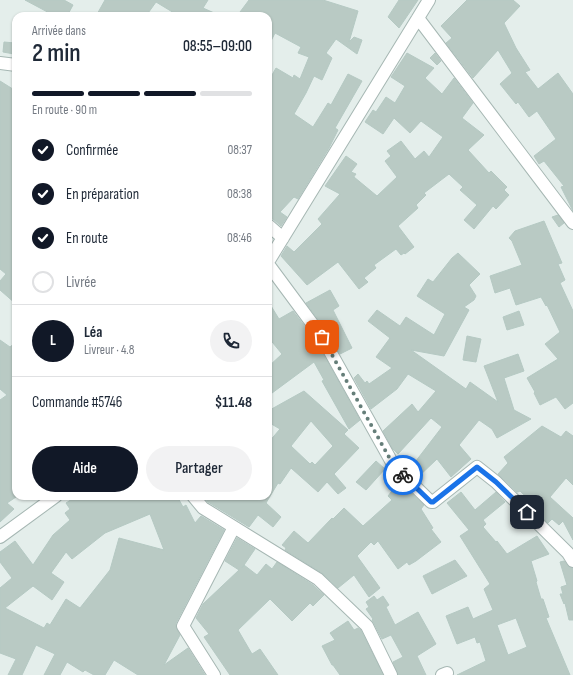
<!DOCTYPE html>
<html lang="fr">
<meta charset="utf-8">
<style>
body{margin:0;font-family:"Sofia Sans Condensed",sans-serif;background:#f2f2f3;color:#1f2937;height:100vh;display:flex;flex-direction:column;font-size:15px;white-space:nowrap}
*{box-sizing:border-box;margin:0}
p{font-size:13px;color:#747a83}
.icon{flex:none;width:22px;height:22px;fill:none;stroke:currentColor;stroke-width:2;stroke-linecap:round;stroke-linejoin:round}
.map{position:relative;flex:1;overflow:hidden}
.side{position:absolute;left:12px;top:12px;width:260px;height:488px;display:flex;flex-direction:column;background:#fff;border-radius:12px;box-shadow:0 1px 3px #0004}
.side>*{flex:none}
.pin{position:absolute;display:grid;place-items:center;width:34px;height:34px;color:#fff;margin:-17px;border-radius:8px;box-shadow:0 2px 6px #0006}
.courier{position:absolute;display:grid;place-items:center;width:40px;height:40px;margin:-20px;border:3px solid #1a73e8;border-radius:50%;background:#fff;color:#222;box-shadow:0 1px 5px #0007}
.overview em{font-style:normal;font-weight:600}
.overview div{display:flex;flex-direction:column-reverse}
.overview{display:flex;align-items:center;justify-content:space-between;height:68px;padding:0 20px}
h1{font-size:26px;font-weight:600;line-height:30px}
.bar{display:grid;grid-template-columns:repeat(4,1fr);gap:6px 4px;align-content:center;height:48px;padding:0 20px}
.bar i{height:5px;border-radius:3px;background:#e0e1e3}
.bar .on{background:#111827}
.bar p{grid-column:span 4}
.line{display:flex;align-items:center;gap:10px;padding:0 20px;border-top:1px solid #e0e1e3}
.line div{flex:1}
.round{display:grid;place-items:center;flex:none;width:42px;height:42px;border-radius:21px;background:#f2f2f3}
ol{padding:0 20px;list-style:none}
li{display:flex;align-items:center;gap:12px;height:44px}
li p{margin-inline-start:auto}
li .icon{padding:4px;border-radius:50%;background:#111827;color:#fff;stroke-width:4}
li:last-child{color:#747a83}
li i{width:22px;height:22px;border:2px solid #e0e1e3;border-radius:50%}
.action{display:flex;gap:8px;margin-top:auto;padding:8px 20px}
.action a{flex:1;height:46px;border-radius:24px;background:#111827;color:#fff;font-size:16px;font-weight:600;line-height:46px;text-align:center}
.action a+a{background:#f2f2f3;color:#1f2937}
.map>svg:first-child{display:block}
.building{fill:#b9cac4;stroke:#b5c9c3;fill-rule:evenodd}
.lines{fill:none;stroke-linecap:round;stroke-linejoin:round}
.minor-casing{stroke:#a6b7b3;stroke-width:14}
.minor{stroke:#fff;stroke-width:12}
.done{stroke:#657e79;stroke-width:4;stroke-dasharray:0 7.2}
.route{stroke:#1a73e8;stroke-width:5}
</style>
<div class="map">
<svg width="573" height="675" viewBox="0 0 573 675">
<rect width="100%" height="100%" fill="#e4eeeb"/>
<path class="building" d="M25,0H64L73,5L67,16H55Z
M105,0H208L203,8L221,16H179L156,2L146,16H96Z
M249,0H323L358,11L349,42L354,37L362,40L357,54L336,39L326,53L332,58L322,80L314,76L306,93L294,114L313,127L328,103L331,105L348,74L362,81L335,128L338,130L329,148L298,199L294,197L280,212L287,217L281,226L273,219L268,218V82L276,68L293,78L294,75L300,79L309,57L298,53L301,47L275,33L268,47V16H237Z
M399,0H418L399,28L388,17Z
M467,0H513L520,6L504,23L516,48L530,70L525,72L538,89L558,73L573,94V211L561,187L564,186L544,161L539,164L534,156L556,139L537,111L529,117L518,102L516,104L500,84L512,73L498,50L473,78L446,43L452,38L441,26Z
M4,42L15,43L14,54L3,52Z
M407,53L434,68L425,78L442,94L454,78L473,103L462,118L484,135L468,150L489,173L491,171L507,187L504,190L509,195L496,209L493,206L474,229L464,220L477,205L460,190L463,187L449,174L424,193L426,195L416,205L418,208L398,226L414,247L405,254L404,253L401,255L396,249L374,265L376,268L364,278L368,282L359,289L338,262L307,285L281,256L287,246L294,252L322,224L318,219L340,194L325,186L346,156L357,164L351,172L356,174L353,178L354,177L377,196L397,177L385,161L391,156L387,151L401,141L415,159L424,151L429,157L443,137L421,121L410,133L394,118L383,134L365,122L373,110L376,112L386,97L395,103L405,86L391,77Z
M435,53L441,61L437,65L430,58Z
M0,81L16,91V304L0,290V281L6,274L0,269Z
M558,215L564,223L559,227L552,217Z
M544,221L562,263L558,264L565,280L560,283L573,311V403L565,409L556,397L540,405L534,393L535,392L527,378L558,359L545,344L560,332L547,305L546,306L541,297L516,305L510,288L495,293L490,276L522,265L512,241L509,238L515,231Z
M458,253L480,274L469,285L476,296L474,300L464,307L469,310L444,356L411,350L466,389L470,382L498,402L484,366L518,354L524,371L504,378L514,410L531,419L497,438L492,429L479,420L459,445L471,459L451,477L437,459L417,478L409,470L442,427L431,418L398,454L392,448L383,431L412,404L418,412L436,391L408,374L397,389L371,409L354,378L358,374L365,383L367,381L369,384L392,368L376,357L390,338L368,321L377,310L400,326L406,317L434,335L445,314L417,296L428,279L433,282L452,258Z
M330,290L339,306L333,310L352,348L340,354L328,333L306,303Z
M268,301L279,319L293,311L316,341L360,420L349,429L322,381L324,380L314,362L268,396V367L282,354L268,337Z
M519,311L524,325L507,330L503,317Z
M467,336L481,339L476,362L463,360Z
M0,340L10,347L16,342V497L7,503L14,509L0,522V400L7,395L0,389Z
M304,391L348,430L344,434L359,448L334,474L346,488L338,494L327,482L318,492L291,468L280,484L278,483L266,503L281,517L273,527L258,515L249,527L208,502L203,496H268V443L280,429L268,422V411ZM311,421L333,446L315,465L312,462L310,464L291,446Z
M542,426L561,437L566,431L573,436V485L566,478L550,497L573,518V540L563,521L559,525L552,519L548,523L535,510L538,508L520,491L518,492H517L498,474L508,463L504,457Z
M376,461L385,469L366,490L356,482Z
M399,482L424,505L421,509L433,528L431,529L441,542L416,561L409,565L407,562L398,569L378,541L374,545L371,542L357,556L380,588L369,597L354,575L338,588L322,573L285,550L286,548L282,545L294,531L308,543L332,518L333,519L344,508L363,526L392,500L388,496Z
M461,492L475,510L496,492L505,502L483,520L486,524L483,527L496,542L497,541L507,554L537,536L549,554L531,561L537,581L536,582L541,599H543L549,617L546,618L570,675H457L486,661L480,642L477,643L475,637L457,644L446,616L468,607L473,619L493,610L484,589L490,584L460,536L469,530L447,503ZM516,618L527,647L508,655L497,625Z
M77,496H177L183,507L186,505L195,523L201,516L224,530L176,623V627L180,635L164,665L188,648L205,675H138L114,660L105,675H94L85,670L83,672L67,662L60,675H44L55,654L36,645L22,675H8L16,659L0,653V588L12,578L0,562V552L15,541L33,565L53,535L70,520L65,513L70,509L66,503ZM150,514L164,550L119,538L110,570L80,608L66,599L50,625L47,623L44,628L5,608L33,586L52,600L64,582L51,573L66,552L72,559L105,533Z
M237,538L255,549L242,568L244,565L257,575L266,564L272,569L277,562L313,585L324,595L313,606L310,603L292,621L270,599L238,630L252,654L260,649L278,675H230L204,637L209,634L196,618L203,604L239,570L225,561Z
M455,560L467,576L432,594L423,576Z
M564,561L569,567L573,568V620H569L565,603L564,604L560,594H563L561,587L567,585L560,562Z
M374,596L377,600L383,596L389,605L386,607L395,625L418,612L436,644L417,656L426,675H398L393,662L403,657L391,635L382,639L372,620L373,619L366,609L369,607L366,602Z
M348,621L354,630L358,628L361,630L383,675H340L333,665H332L322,646L335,640L330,633Z"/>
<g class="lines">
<g class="minor-casing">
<path id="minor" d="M418,18L573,223
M0,63L16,65
M268,225L283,238
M268,262L429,0
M268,264L322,337L394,466L431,502H433L477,467L496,482L568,553L573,561
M193,496L203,508L318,579L367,626L391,675
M0,537L56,496
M214,675L183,626L234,527
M442,675L447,673"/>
</g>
<use href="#minor" class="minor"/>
</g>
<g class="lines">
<path class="done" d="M322,337L394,466L403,475"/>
<path class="route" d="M403,475L431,502H433L477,467L496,482L527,512"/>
</g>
</svg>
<div class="pin" style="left:322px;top:337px;background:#ea580c"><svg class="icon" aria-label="bag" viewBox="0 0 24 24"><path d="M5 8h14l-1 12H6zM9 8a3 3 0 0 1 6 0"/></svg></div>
<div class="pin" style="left:527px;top:512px;background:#1f2937"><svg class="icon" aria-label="home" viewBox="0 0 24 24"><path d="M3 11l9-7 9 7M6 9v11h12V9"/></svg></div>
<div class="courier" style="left:403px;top:475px"><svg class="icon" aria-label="bike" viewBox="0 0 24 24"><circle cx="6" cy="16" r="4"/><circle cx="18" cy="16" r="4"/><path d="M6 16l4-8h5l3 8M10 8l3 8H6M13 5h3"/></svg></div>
<section class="side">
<div class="overview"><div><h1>2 min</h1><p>Arrivée dans</p></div><em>08:55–09:00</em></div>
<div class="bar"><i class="on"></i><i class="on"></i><i class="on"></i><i></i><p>En route · 90 m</p></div>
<ol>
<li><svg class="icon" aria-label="check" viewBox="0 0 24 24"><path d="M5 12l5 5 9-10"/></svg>Confirmée<p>08:37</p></li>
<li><svg class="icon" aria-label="check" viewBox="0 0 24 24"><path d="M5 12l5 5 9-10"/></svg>En préparation<p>08:38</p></li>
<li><svg class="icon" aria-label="check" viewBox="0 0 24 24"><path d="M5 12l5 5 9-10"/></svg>En route<p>08:46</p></li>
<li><i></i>Livrée</li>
</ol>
<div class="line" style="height:72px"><b class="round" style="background:#111827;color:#fff">L</b><div><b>Léa</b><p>Livreur · 4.8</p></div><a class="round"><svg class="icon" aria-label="phone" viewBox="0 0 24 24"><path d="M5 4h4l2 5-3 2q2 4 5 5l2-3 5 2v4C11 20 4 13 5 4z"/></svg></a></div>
<div class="line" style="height:52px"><div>Commande #5746</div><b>$11.48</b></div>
<div class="action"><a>Aide</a><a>Partager</a></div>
</section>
</div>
